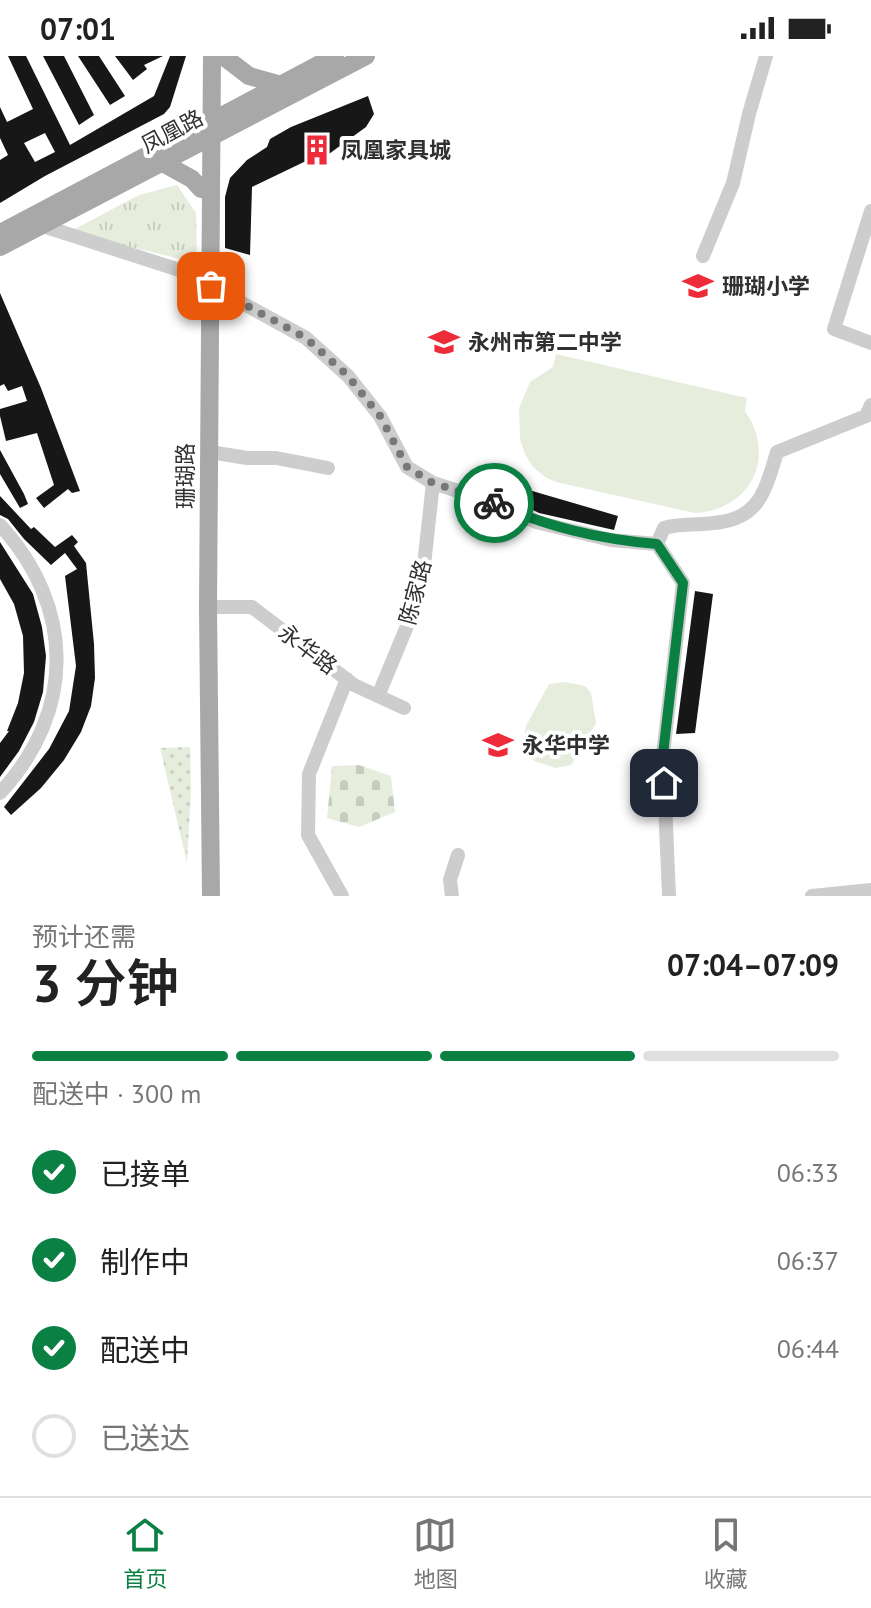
<!DOCTYPE html>
<html lang="zh">
<meta charset="utf-8">
<style>
body{margin:0;font-family:"PT Sans","Noto Sans SC",sans-serif;background:#f6f6f6;color:#222;height:100vh;display:flex;flex-direction:column;font-size:30px;white-space:nowrap}
*{box-sizing:border-box;margin:0}
p{font-size:26px;color:#767676}
.icon{flex:none;width:44px;height:44px;fill:none;stroke:currentColor;stroke-width:2;stroke-linecap:round;stroke-linejoin:round}
.map{position:relative;height:840px;overflow:hidden}
.side{display:flex;flex-direction:column;background:#fff;flex:1}
.side>*{flex:none}
.pin{position:absolute;display:grid;place-items:center;width:68px;height:68px;color:#fff;margin:-34px;border-radius:16px;box-shadow:0 4px 12px #0006}
.courier{position:absolute;display:grid;place-items:center;width:80px;height:80px;margin:-40px;border:6px solid #0b8043;border-radius:50%;background:#fff;color:#222;box-shadow:0 2px 10px #0007}
.headline em{font-style:normal;font-weight:600}
.headline div{display:flex;flex-direction:column-reverse}
.headline{display:flex;align-items:center;justify-content:space-between;height:136px;padding:0 32px}
h1{font-size:52px;font-weight:600;line-height:60px}
.bar{display:grid;grid-template-columns:repeat(4,1fr);gap:12px 8px;align-content:center;height:96px;padding:0 32px}
.bar i{height:10px;border-radius:6px;background:#e0e0e0}
.bar .active{background:#0b8043}
.bar p{grid-column:span 4}
ol{padding:0 32px;list-style:none}
li{display:flex;align-items:center;gap:24px;height:88px}
li p{margin-inline-start:auto}
li .icon{padding:8px;border-radius:50%;background:#0b8043;color:#fff;stroke-width:4}
li:last-child{color:#767676}
li i{width:44px;height:44px;border:4px solid #e0e0e0;border-radius:50%}
.status{display:flex;justify-content:space-between;align-items:center;height:56px;padding:0 40px;background:#fff;direction:ltr}
.status svg{height:22px;fill:currentColor}
.dock{display:flex;justify-content:space-around;align-items:center;height:112px;border-top:2px solid #e0e0e0;background:#fff;font-size:22px;color:#767676}
.dock a{display:grid;justify-items:center;gap:4px}
.dock .active{color:#0b8043}
.map>svg:first-child{display:block}
.grass{fill:url(#grass-dots)}
.cemetery{fill:url(#cemetery-stones)}
.park{fill:url(#park-tufts)}
.pitch{fill:#e6eddd}
.building{fill:#171717;fill-rule:evenodd}
.lines{fill:none;stroke-linecap:round;stroke-linejoin:round}
.minor{stroke:#cdcdcd;stroke-width:14}
.major{stroke:#a8a8a8;stroke-width:18}
.done{stroke:#787878;stroke-width:8;stroke-dasharray:0 14.4}
.route{stroke:#0b8043;stroke-width:10}
.labels{text-anchor:middle;stroke-width:8;stroke-linejoin:round;paint-order:stroke}
.street-label{font-size:22px;fill:#303030;stroke:#fff}
.poi-label{font-size:22px;font-weight:bold;fill:#303030;stroke:#fff;text-anchor:start}
</style>
<div class="status"><b>07:01</b><svg viewBox="0 0 49 12"><path d="M0 12V9h3v3zM5 12V6h3v6zM10 12V3h3v9zM15 12V0h3v12zM26 1h20v11H26zM47 4h2v5h-2z"/></svg></div>
<div class="map">
<svg width="871" height="840" viewBox="0 0 871 840">
<defs>
<pattern id="grass-dots" width="8" height="8" patternUnits="userSpaceOnUse" patternTransform="scale(2)"><rect width="8" height="8" fill="#e6eddd"/><path d="M2 2h.1M6 6h.1" fill="none" stroke="#c6ccbe" stroke-width="1.8" stroke-linecap="round"/></pattern>
<pattern id="cemetery-stones" width="16" height="16" patternUnits="userSpaceOnUse" patternTransform="scale(2)"><rect width="16" height="16" fill="#e6eddd"/><path d="M2 7V4a2 2 0 0 1 4 0v3zM10 15v-3a2 2 0 0 1 4 0v3z" fill="#c6ccbe"/></pattern>
<pattern id="park-tufts" width="24" height="20" patternUnits="userSpaceOnUse" patternTransform="scale(2)"><rect width="24" height="20" fill="#e6eddd"/><path d="M3 7l-1-3M5 7V3M7 7l1-3M15 17l-1-3M17 17v-4M19 17l1-3" fill="none" stroke="#c6ccbe"/></pattern>
</defs>
<rect width="100%" height="100%" fill="#fff"/>
<path class="grass" d="M190,691L191,734L187,807L160,692Z"/>
<path class="cemetery" d="M359,709L391,720L395,756L359,771L327,762L332,710Z"/>
<path class="park" d="M177,129L196,157L197,207L69,176L139,139Z"/>
<path class="pitch" d="M556,298L747,342L745,355C777,401 751,454 695,457L556,426L545,421L533,411L525,398L520,383L519,352L530,326L553,311Z
M565,626L585,630L591,637L596,667L571,709L556,712L534,705L523,688L526,670L549,628Z"/>
<path class="building" d="M8,0H26L70,89L154,40L170,0H186L170,51L164,58L45,120L0,147V104L8,99L0,82V51L7,66L33,53ZM45,77L55,96L35,106L24,87Z
M43,0H64L94,59L79,69Z
M78,0H99L125,40L110,49Z
M115,0H163L144,9L147,13L133,24Z
M368,40L374,58L366,71L311,111L306,105L252,131L250,199L225,192V141L230,122L247,104L267,91L270,83L291,71Z
M0,237L41,332L80,435L72,437L68,433L44,452L36,442L54,429L37,377L6,385L0,360V353L27,345L22,330L8,335L4,328L0,330Z
M0,394L24,438L28,448L20,452L0,418Z
M522,432L618,460L614,474L539,457L517,446Z
M0,440L31,473L34,471L55,491L72,479L78,486L74,490L86,507L94,588L95,622L91,650L81,676L64,704L41,732L11,759L4,751L49,693L69,655L76,610L65,520L77,513L65,497L51,509L24,483L8,463L0,459Z
M0,486L33,538L42,571L46,600L43,636L34,666L19,695L0,721V687L9,675H7L18,647L24,617L23,580L14,548L0,523Z
M695,535L713,538L695,677L676,678Z"/>
<g class="lines">
<path class="minor" d="M871,155L834,273L871,287
M43,170L201,221
M703,200L733,127L749,58L766,0
M211,230L306,282L348,320L380,360L407,411L433,427L493,446L536,466L611,484L657,488
M210,396L247,402H276L328,412
M0,469C75,551 76,655 0,737
M657,488L683,527L663,698L669,840
M657,488L664,472C677,468 689,469 702,468C757,466 763,443 777,396L866,360L871,349
M208,551H252L354,629L404,652
M378,640L412,558L422,527L433,427
M342,840L308,779L309,718L347,623
M452,840L450,824L458,799
M812,840L871,834"/>
<path class="major" d="M223,0L249,20L281,29
M163,107L192,123L201,133
M2,176L335,0
M0,191L366,0
M211,840L208,551L212,0"/>
</g>
<g class="lines">
<path class="done" d="M211,230L306,282L348,320L380,360L407,411L433,427L494,447"/>
<path class="route" d="M494,447C548,471 598,483 657,488L683,527L663,698L664,727"/>
</g>
<defs>
<g id="building-bare" transform="scale(2.4)"><path d="M-4-6H4V6H1V3H-1V6H-4ZM-2.5-4.3h1.7v1.8h-1.7ZM.8-4.3h1.7v1.8H.8ZM-2.5-1h1.7V.8h-1.7ZM.8-1h1.7V.8H.8Z" fill="#ed2b39" stroke="#fff" stroke-width="2.5" paint-order="stroke"/></g>
<g id="school-bare" transform="scale(2.4)"><path d="M0-5L7-2L0 1L-7-2ZM-4 1L0 2.5L4 1V4Q0 6-4 4Z" fill="#ed2b39" stroke="#fff" stroke-width="2.5" paint-order="stroke"/></g>
</defs>
<g fill-rule="evenodd">
<use href="#building-bare" x="317" y="94"/>
<use href="#school-bare" x="698" y="230"/>
<use href="#school-bare" x="444" y="286"/>
<use href="#school-bare" x="498" y="689"/>
</g>
<g class="labels">
<g class="street-label">
<text transform="translate(172 75) rotate(-28)" y="8">凤凰路</text>
<text transform="translate(185 420) rotate(-90)" y="8">珊瑚路</text>
<text transform="translate(415 536) rotate(-75)" y="8">陈家路</text>
<text transform="translate(308 593) rotate(37)" y="8">永华路</text>
</g>
<g class="poi-label">
<text x="341" y="102">凤凰家具城</text>
<text x="722" y="238">珊瑚小学</text>
<text x="468" y="294">永州市第二中学</text>
<text x="522" y="697">永华中学</text>
</g>
</g>
</svg>
<div class="pin" style="left:211px;top:230px;background:#ea580c"><svg class="icon" aria-label="bag" viewBox="0 0 24 24"><path d="M5 8h14l-1 12H6zM9 8a3 3 0 0 1 6 0"/></svg></div>
<div class="pin" style="left:664px;top:727px;background:#1f2937"><svg class="icon" aria-label="home" viewBox="0 0 24 24"><path d="M3 11l9-7 9 7M6 9v11h12V9"/></svg></div>
<div class="courier" style="left:494px;top:447px"><svg class="icon" aria-label="bike" viewBox="0 0 24 24"><circle cx="6" cy="16" r="4"/><circle cx="18" cy="16" r="4"/><path d="M6 16l4-8h5l3 8M10 8l3 8H6M13 5h3"/></svg></div>
</div>
<section class="side">
<div class="headline"><div><h1>3 分钟</h1><p>预计还需</p></div><em>07:04–07:09</em></div>
<div class="bar"><i class="active"></i><i class="active"></i><i class="active"></i><i></i><p>配送中 · 300 m</p></div>
<ol>
<li><svg class="icon" aria-label="check" viewBox="0 0 24 24"><path d="M5 12l5 5 9-10"/></svg>已接单<p>06:33</p></li>
<li><svg class="icon" aria-label="check" viewBox="0 0 24 24"><path d="M5 12l5 5 9-10"/></svg>制作中<p>06:37</p></li>
<li><svg class="icon" aria-label="check" viewBox="0 0 24 24"><path d="M5 12l5 5 9-10"/></svg>配送中<p>06:44</p></li>
<li><i></i>已送达</li>
</ol>
</section>
<nav class="dock">
<a class="active"><svg class="icon" aria-label="home" viewBox="0 0 24 24"><path d="M3 11l9-7 9 7M6 9v11h12V9"/></svg>首页</a>
<a><svg class="icon" aria-label="map" viewBox="0 0 24 24"><path d="M3 6l6-2 6 2 6-2v14l-6 2-6-2-6 2zM9 4v14M15 6v14"/></svg>地图</a>
<a><svg class="icon" aria-label="saved" viewBox="0 0 24 24"><path d="M7 4h10v16l-5-4-5 4z"/></svg>收藏</a>
</nav>
